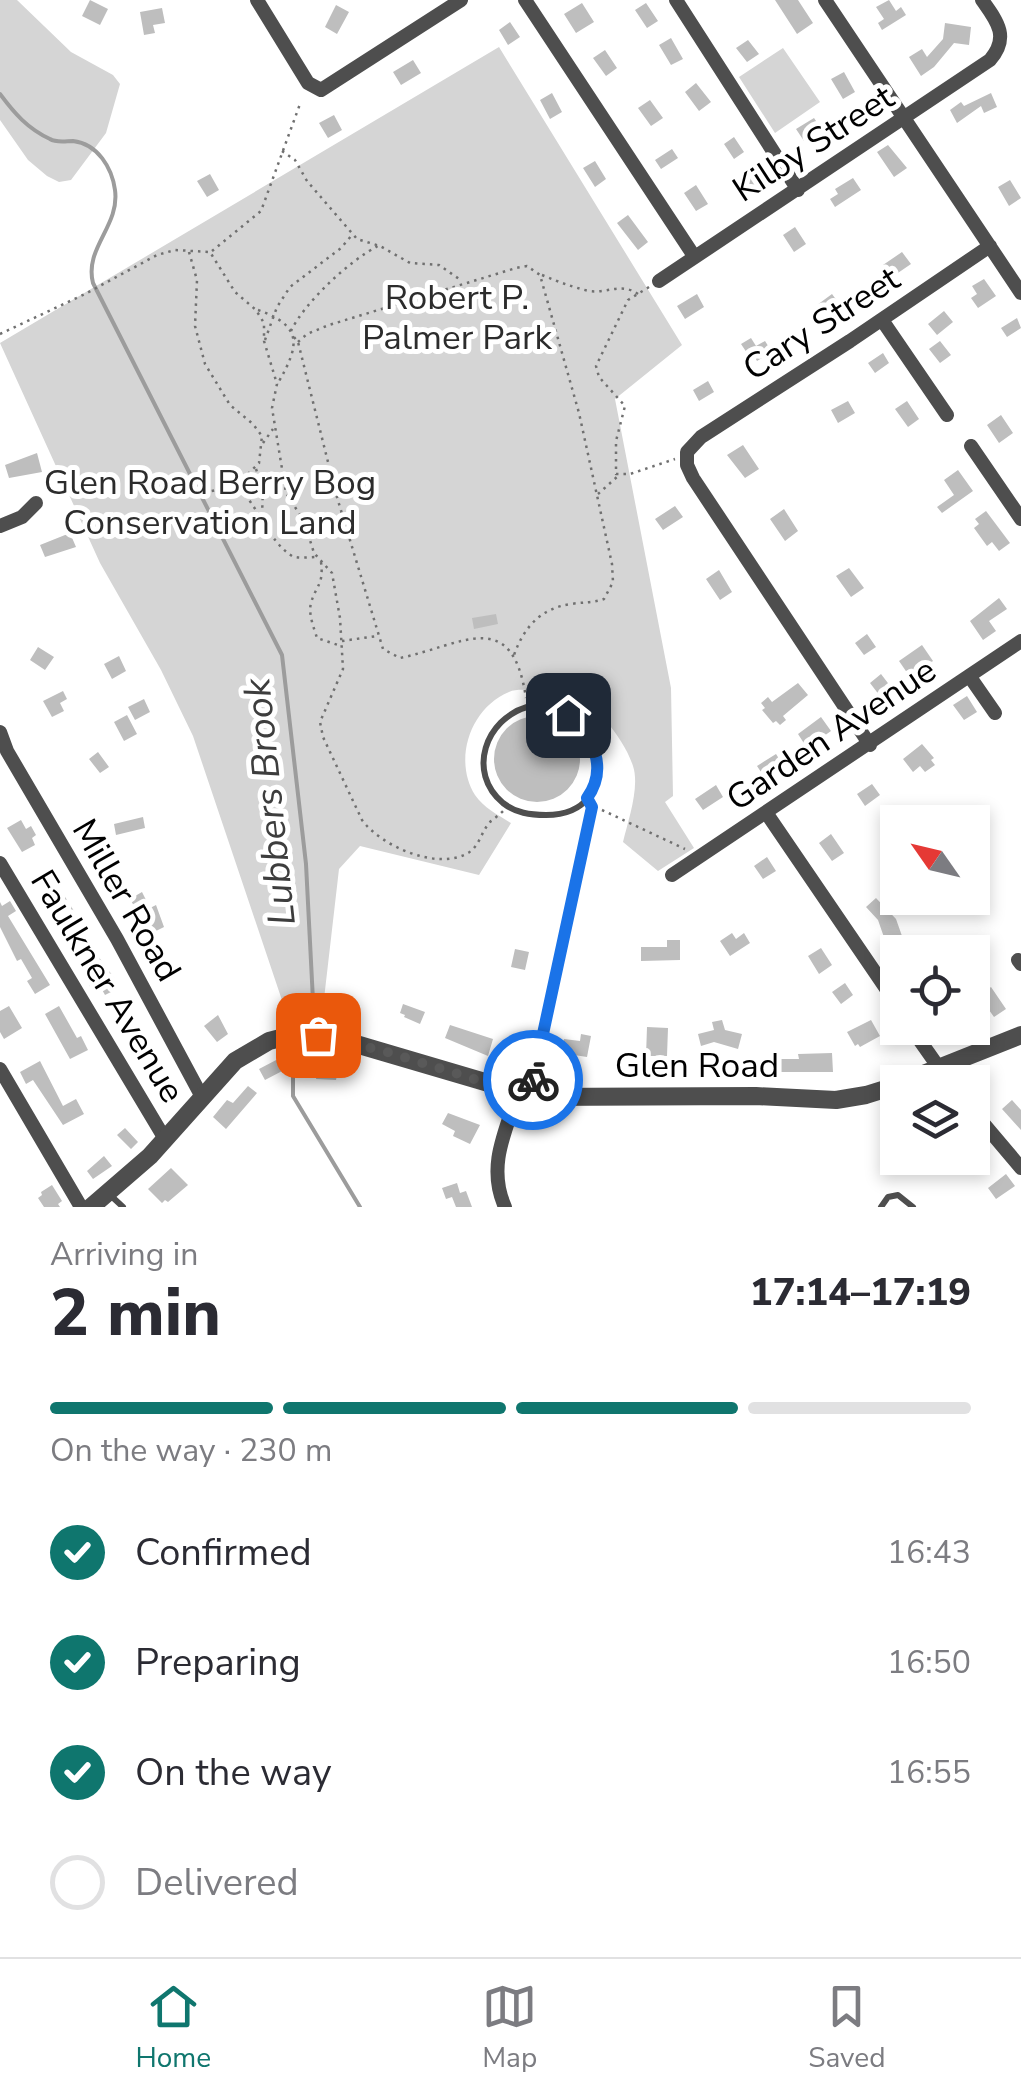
<!DOCTYPE html>
<meta charset="utf-8">
<style>
body{margin:0;font-family:"Nunito Sans",sans-serif;background:#f2f2f3;color:#2b2b33;height:100vh;display:flex;flex-direction:column;font-size:38px;white-space:nowrap}
*{box-sizing:border-box;margin:0}
p{font-size:32px;color:#7c7c81}
.icon{flex:none;width:55px;height:55px;fill:none;stroke:currentColor;stroke-width:2;stroke-linecap:round;stroke-linejoin:round}
.map{position:relative;height:1207px;overflow:hidden}
.drawer{display:flex;flex-direction:column;background:#fff;flex:1}
.drawer>*{flex:none}
.needle{width:65px;rotate:304deg}
.buttons{position:absolute;left:880px;top:805px;display:grid;gap:20px}
.buttons a{display:grid;place-items:center;width:110px;height:110px;border-radius:0px;background:#fff;box-shadow:0 5px 15px #0003;font-size:50px}
.pin{position:absolute;display:grid;place-items:center;width:85px;height:85px;color:#fff;margin:-42px;border-radius:20px;box-shadow:0 5px 15px #0006}
.courier{position:absolute;display:grid;place-items:center;width:100px;height:100px;margin:-50px;border:8px solid #1a73e8;border-radius:50%;background:#fff;color:#222;box-shadow:0 2px 12px #0007}
.head em{font-style:normal;font-weight:800}
.head div{display:flex;flex-direction:column-reverse}
.head{display:flex;align-items:center;justify-content:space-between;height:170px;padding:0 50px}
h1{font-size:65px;font-weight:800;line-height:75px}
.bar{display:grid;grid-template-columns:repeat(4,1fr);gap:15px 10px;align-content:center;height:120px;padding:0 50px}
.bar i{height:12px;border-radius:8px;background:#e1e1e2}
.bar .current{background:#0f766e}
.bar p{grid-column:span 4}
ol{padding:0 50px;list-style:none}
li{display:flex;align-items:center;gap:30px;height:110px}
li p{margin-inline-start:auto}
li .icon{padding:10px;border-radius:50%;background:#0f766e;color:#fff;stroke-width:4}
li:last-child{color:#7c7c81}
li i{width:55px;height:55px;border:5px solid #e1e1e2;border-radius:50%}
.menu{display:flex;justify-content:space-around;align-items:center;height:140px;border-top:2px solid #e1e1e2;background:#fff;font-size:28px;color:#7c7c81}
.menu a{display:grid;justify-items:center;gap:5px}
.menu .current{color:#0f766e}
.map>svg:first-child{display:block}
.green{fill:#d5d5d5}
.lines{fill:none;stroke-linecap:round;stroke-linejoin:round}
.stream{stroke:#9c9c9c;stroke-width:4}
.building{fill:#bebebe}
.path{stroke:#707070;stroke-width:2.5;stroke-dasharray:2.5 5;stroke-linecap:butt}
.service{stroke:#4e4e4e;stroke-width:6}
.minor{stroke:#4e4e4e;stroke-width:14}
.tertiary{stroke:#4e4e4e;stroke-width:18}
.done{stroke:#595959;stroke-width:10;stroke-dasharray:0 18}
.route{stroke:#1a73e8;stroke-width:12}
.labels{text-anchor:middle;stroke-width:10;stroke-linejoin:round;paint-order:stroke}
.street-label{font-size:35px;fill:#000;stroke:#fff}
.park-label{font-size:35px;fill:#2c2c2c;stroke:#fff}
.water-label{font-size:38px;font-style:italic;fill:#3d3d3d;stroke:#fff}
</style>
<div class="map">
<svg width="1021" height="1207" viewBox="0 0 1021 1207">
<rect width="100%" height="100%" fill="#fff"/>
<path class="green" d="M0,0H17L71,52L113,75L120,84L106,133L71,180L59,182L47,176L28,160L0,120Z
M499,47L682,345L615,399L671,688L673,796L665,802L694,848L658,871L623,842C628,821 640,787 633,766C624,738 592,697 562,691C552,689 541,690 531,690C525,690 515,689 509,692C470,708 453,760 475,795C484,808 498,815 511,823L479,875L360,846L339,869L321,1025L290,1024L193,736L161,670L100,563L0,343Z
M783,48L820,102L775,133L739,77Z"/>
<g class="lines">
<path class="stream" d="M0,94C14,113 28,129 50,139C56,143 66,141 73,141C98,144 112,168 115,190C120,226 84,248 93,283L282,655L306,864L314,1020
M300,1043L293,1057V1096L360,1207"/>
</g>
<path class="building" d="M90,0L108,9L100,25L82,16Z
M775,0H798L813,23L797,34Z
M889,0L896,11L901,7L906,15L882,30L878,23L884,19L876,7Z
M582,3L594,22L576,33L564,14Z
M646,3L658,21L647,28L635,10Z
M336,5L349,12L337,34L325,27Z
M162,8L165,23L153,25L155,33L144,35L140,12Z
M510,22L520,37L508,45L499,30Z
M945,23L971,27L969,45L954,43L934,67L921,76L909,57L922,49L927,57L943,39Z
M671,38L683,59L671,65L659,45Z
M748,40L759,54L747,62L736,48Z
M605,50L617,68L606,76L593,58Z
M413,60L421,73L401,85L393,72Z
M844,72L855,92L843,99L831,79Z
M696,83L711,102L699,111L685,92Z
M552,93L562,112L550,119L540,100Z
M991,93L997,107L984,113L981,106L957,123L950,110L961,102L964,106Z
M650,100L663,118L651,126L638,108Z
M334,115L342,130L328,138L319,123Z
M814,118L822,130L804,141L796,129Z
M734,137L744,152L734,159L724,144Z
M888,145L907,168L894,177L877,152Z
M672,149L678,158L661,169L655,160Z
M595,161L606,179L595,187L583,168Z
M759,170L766,181L751,191L743,180Z
M210,174L219,190L207,197L197,181Z
M853,178L861,190L835,207L830,199L838,194L835,189Z
M1010,180L1021,198L1009,206L998,187Z
M696,185L708,204L696,211L684,193Z
M628,215L648,242L638,250L617,223Z
M795,227L806,244L794,252L783,235Z
M902,252L911,264L892,277L883,265Z
M984,279L996,296L978,308L971,298L977,294L972,286Z
M697,294L704,307L685,319L677,306Z
M832,294L840,305L822,319L813,308Z
M944,311L953,322L937,335L928,324Z
M1017,318L1021,328L1007,337L1001,328Z
M751,338L756,346L765,341L772,352L757,361L751,350L747,353L741,344Z
M940,341L951,355L940,363L929,349Z
M883,353L889,363L875,373L868,363Z
M708,381L714,392L699,401L693,390Z
M848,401L855,413L838,423L831,410Z
M907,401L919,419L908,427L895,409Z
M1001,415L1013,433L999,443L987,425Z
M743,445L759,469L745,478L727,455Z
M37,453L42,472L9,478L5,465Z
M958,470L973,491L942,513L937,507L954,495L944,480Z
M675,506L683,517L663,530L655,519Z
M784,509L798,531L785,541L770,519Z
M986,511L1010,543L999,551L992,542L987,546L974,528L979,524L975,519Z
M70,533L76,547L45,557L40,545Z
M849,568L864,588L851,597L836,576Z
M719,570L732,592L720,600L706,579Z
M999,598L1007,609L989,621L996,631L983,640L970,621Z
M496,614L498,624L474,629L472,618Z
M867,634L876,647L864,655L855,643Z
M922,645L933,661L910,677L899,661Z
M38,647L54,657L45,670L30,660Z
M119,656L126,671L112,679L104,664Z
M881,674L894,691L883,700L870,683Z
M798,683L808,695L783,716L786,720L780,725L776,721L773,723L762,710L765,708L761,703L768,697L772,702Z
M63,691L67,699L60,703L64,711L52,717L43,701Z
M967,696L977,712L964,720L953,705Z
M144,699L150,712L135,720L128,707Z
M127,715L137,734L124,741L114,722Z
M494 759a43 43 0 1 1 86 0a43 43 0 1 1-86 0Z
M821,717L831,731L807,748L798,734Z
M922,744L934,758L931,760L935,765L925,772L920,766L913,772L903,759Z
M98,752L109,767L100,773L89,759Z
M776,754L783,765L765,778L757,766Z
M872,784L880,795L865,806L857,794Z
M716,785L723,797L703,810L695,799Z
M143,817L145,828L116,835L114,824Z
M21,820L26,829L31,826L36,835L32,838L35,845L22,852L7,828Z
M831,834L844,853L832,861L819,843Z
M767,857L776,871L763,879L754,866Z
M57,884L79,919L60,927L50,903L45,906L39,894Z
M142,892L150,908L156,905L164,927L150,934L130,899Z
M876,898L896,919L902,936L886,943L878,920L866,907Z
M10,901L16,911L8,916L50,985L35,994L27,981L32,978L21,959L17,961L0,927V902L2,906Z
M732,933L736,939L744,933L750,943L730,956L720,941Z
M667,940H680V960L641,961V947H667Z
M87,941L115,979L111,981L115,990L105,995L100,986L92,990L88,983L97,978L86,960L79,964L71,951Z
M821,948L832,965L819,974L808,956Z
M515,949L529,952L525,970L511,967Z
M845,983L853,995L841,1004L832,992Z
M991,987L1006,1009L994,1017L979,996Z
M403,1004L425,1012L420,1024L404,1017L405,1015L400,1013Z
M9,1006L22,1028L4,1039L0,1032V1011Z
M59,1006L77,1038L81,1036L88,1050L70,1059L45,1014Z
M218,1015L228,1034L217,1042L204,1026Z
M722,1020L725,1030L742,1034L738,1049L714,1042L701,1046L698,1034L714,1030L712,1022Z
M871,1020L880,1036L860,1047L858,1044L855,1046L847,1032Z
M450,1025L493,1039L488,1056L445,1038Z
M647,1027L668,1028L667,1056H646Z
M581,1034L591,1036L587,1057L561,1053L564,1039L580,1041Z
M832,1053L833,1072H775V1059H799L798,1054Z
M149,1058L158,1087L162,1083L166,1087L172,1082L181,1092L168,1105L148,1084L141,1061Z
M280,1058L286,1069L265,1080L259,1069Z
M40,1061L63,1106L76,1099L84,1114L63,1125L33,1080L26,1084L20,1072Z
M319,1064L338,1071L336,1080L316,1079Z
M978,1071L987,1087L984,1089L987,1095L977,1100L968,1077Z
M248,1086L257,1093L226,1129L213,1117L227,1100L233,1103Z
M1012,1100L1021,1110V1130L1002,1109Z
M448,1113L480,1125L470,1144L453,1136L455,1131L442,1124Z
M125,1128L138,1142L131,1149L117,1135Z
M972,1140L985,1155L969,1168L965,1163L955,1171L945,1158H972Z
M104,1156L112,1166L93,1179L87,1171Z
M171,1168L188,1185L168,1202L165,1200L162,1203L148,1189Z
M1006,1174L1015,1186L996,1199L988,1188Z
M457,1183L460,1193L466,1191L472,1207H456L452,1197L446,1199L442,1188Z
M52,1185L62,1201L58,1204L60,1207H44L38,1198L42,1195L41,1192Z"/>
<g class="lines">
<path class="path" d="M282,151L295,160L307,181L357,239L380,246L410,263L439,265L462,281
M212,251L261,211L300,104
M189,252L197,280L195,326L205,364L230,405L253,424L262,436L259,463L236,486
M542,275C559,282 572,287 589,291C606,294 621,282 638,294
M649,287L628,300L596,366L599,377L625,406L616,441V474H630L675,459
M258,310C303,326 300,345 278,383
M291,331C304,303 350,260 378,246
M0,334L85,294L157,255L175,250L210,252L235,292L256,310L264,323V341L277,384L272,408L286,493L304,521L314,553L332,573L340,618L343,669L320,722L323,737L362,820C381,846 437,871 468,853C480,846 481,831 491,821C495,818 499,815 503,811
M294,337L298,342L336,494L383,649L400,658C463,645 512,605 526,698
M265,340L277,307L290,287L341,248L352,235
M298,342L307,334L329,325L516,268L527,266L540,275L579,413L612,564L613,582L604,599C593,603 583,602 571,604C541,608 524,627 514,655
M263,443L273,429
M256,469L263,489L262,515
M197,494L236,486C259,505 267,540 292,556C298,559 309,557 316,557
M598,494L618,476
M321,562C324,585 316,585 311,603C308,614 314,628 317,638L341,646
M342,641L377,636
M602,810L685,849"/>
<path class="service" d="M527,707C604,699 629,815 546,815C530,815 516,813 503,803C466,772 486,719 527,707Z
M529,1095L592,807L587,798
M109,1194L123,1207
M881,1207L888,1197L898,1195L913,1207"/>
<path class="minor" d="M257,0L308,83L321,90L461,0
M525,0L694,256
M676,0L798,190
M825,0L1021,293
M659,281L990,60C1010,37 997,21 982,0
M882,320L947,415
M971,446L1021,519
M0,526L22,517L36,503
M970,677L995,713
M0,732L7,751L117,939L202,1097
M870,745L693,478L687,465V452L701,437L850,341L990,246
M767,814L898,1006
M0,863L165,1139
M672,875L1021,641
M1018,960L1021,964
M911,1028L949,1082
M0,1069L81,1207
M972,1110L1021,1168
M505,1207C487,1167 505,1132 518,1093"/>
<path class="tertiary" d="M903,1082L1021,1035
M91,1207L150,1156L235,1061L269,1041L292,1035L332,1037L536,1097L756,1096L836,1100L866,1095L898,1085"/>
</g>
<g class="lines">
<path class="done" d="M318,1035L387,1052L529,1096L533,1080"/>
<path class="route" d="M533,1080L592,807L587,798C608,769 594,736 568,715"/>
</g>
<g class="labels">
<g class="street-label">
<text transform="translate(813 143) rotate(-33)" y="12">Kilby Street</text>
<text transform="translate(821 323) rotate(-33)" y="12">Cary Street</text>
<text transform="translate(831 734) rotate(-34)" y="12">Garden Avenue</text>
<text transform="translate(127 900) rotate(60)" y="12">Miller Road</text>
<text transform="translate(108 986) rotate(59)" y="12">Faulkner Avenue</text>
<text x="697" y="1077">Glen Road</text>
</g>
<g class="park-label">
<text x="457" y="309">Robert P.<tspan x="457" dy="40">Palmer Park</tspan></text>
<text x="210" y="494">Glen Road Berry Bog<tspan x="210" dy="40">Conservation Land</tspan></text>
</g>
<g class="water-label">
<text transform="translate(269 802) rotate(-96)" y="13">Lubbers Brook</text>
</g>
</g>
</svg>
<div class="buttons">
<a><svg class="needle" viewBox="-14 -14 28 28"><path d="M0-13l5 13h-10z" fill="#e53935"/><path d="M0 13l5-13h-10z" fill="#7c7c81"/></svg></a>
<a><svg class="icon" aria-label="locate" viewBox="0 0 24 24"><circle cx="12" cy="12" r="6"/><path d="M12 2v4M12 18v4M2 12h4M18 12h4"/></svg></a>
<a><svg class="icon" aria-label="layers" viewBox="0 0 24 24"><path d="M12 4l9 5-9 5-9-5zM3 14l9 5 9-5"/></svg></a>
</div>
<div class="pin" style="left:318px;top:1035px;background:#ea580c"><svg class="icon" aria-label="bag" viewBox="0 0 24 24"><path d="M5 8h14l-1 12H6zM9 8a3 3 0 0 1 6 0"/></svg></div>
<div class="pin" style="left:568px;top:715px;background:#1f2937"><svg class="icon" aria-label="home" viewBox="0 0 24 24"><path d="M3 11l9-7 9 7M6 9v11h12V9"/></svg></div>
<div class="courier" style="left:533px;top:1080px"><svg class="icon" aria-label="bike" viewBox="0 0 24 24"><circle cx="6" cy="16" r="4"/><circle cx="18" cy="16" r="4"/><path d="M6 16l4-8h5l3 8M10 8l3 8H6M13 5h3"/></svg></div>
</div>
<section class="drawer">
<div class="head"><div><h1>2 min</h1><p>Arriving in</p></div><em>17:14–17:19</em></div>
<div class="bar"><i class="current"></i><i class="current"></i><i class="current"></i><i></i><p>On the way · 230 m</p></div>
<ol>
<li><svg class="icon" aria-label="check" viewBox="0 0 24 24"><path d="M5 12l5 5 9-10"/></svg>Confirmed<p>16:43</p></li>
<li><svg class="icon" aria-label="check" viewBox="0 0 24 24"><path d="M5 12l5 5 9-10"/></svg>Preparing<p>16:50</p></li>
<li><svg class="icon" aria-label="check" viewBox="0 0 24 24"><path d="M5 12l5 5 9-10"/></svg>On the way<p>16:55</p></li>
<li><i></i>Delivered</li>
</ol>
</section>
<nav class="menu">
<a class="current"><svg class="icon" aria-label="home" viewBox="0 0 24 24"><path d="M3 11l9-7 9 7M6 9v11h12V9"/></svg>Home</a>
<a><svg class="icon" aria-label="map" viewBox="0 0 24 24"><path d="M3 6l6-2 6 2 6-2v14l-6 2-6-2-6 2zM9 4v14M15 6v14"/></svg>Map</a>
<a><svg class="icon" aria-label="saved" viewBox="0 0 24 24"><path d="M7 4h10v16l-5-4-5 4z"/></svg>Saved</a>
</nav>
